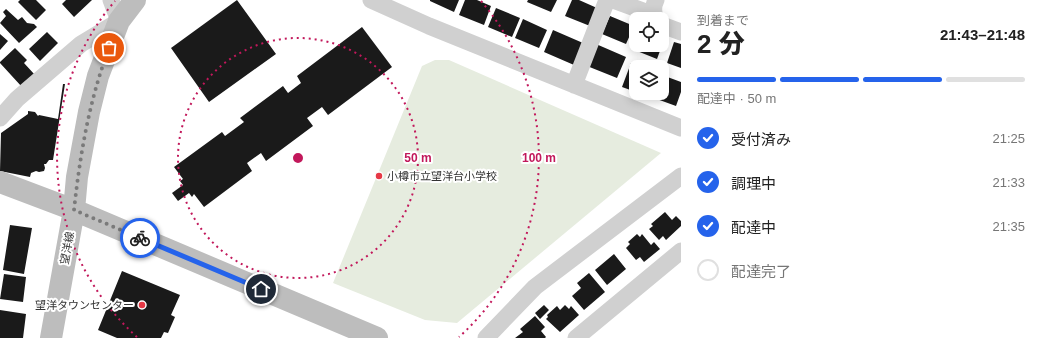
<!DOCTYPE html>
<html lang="ja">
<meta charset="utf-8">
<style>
body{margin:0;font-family:Arial,"Noto Sans JP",sans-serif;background:#f2f2f2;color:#222;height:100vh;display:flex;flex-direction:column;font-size:15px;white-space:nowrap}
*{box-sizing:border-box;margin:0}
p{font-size:13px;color:#767676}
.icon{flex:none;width:22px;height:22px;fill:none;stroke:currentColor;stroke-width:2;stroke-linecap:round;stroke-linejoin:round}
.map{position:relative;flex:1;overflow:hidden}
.drawer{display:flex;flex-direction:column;background:#fff;width:360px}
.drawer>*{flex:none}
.fabs{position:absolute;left:629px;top:12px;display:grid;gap:8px}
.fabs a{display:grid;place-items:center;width:40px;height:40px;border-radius:8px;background:#fff;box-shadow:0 2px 10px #0003;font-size:20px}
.pin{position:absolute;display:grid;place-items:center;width:34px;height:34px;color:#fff;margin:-17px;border:2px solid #fff;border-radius:50%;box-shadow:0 1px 4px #0007}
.courier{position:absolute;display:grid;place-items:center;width:40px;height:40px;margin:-20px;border:3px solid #2563eb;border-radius:50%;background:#fff;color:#222;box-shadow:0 1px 5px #0007}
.headline em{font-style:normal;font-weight:800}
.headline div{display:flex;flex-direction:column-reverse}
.headline{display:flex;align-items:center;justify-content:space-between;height:68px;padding:0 16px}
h1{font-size:26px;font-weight:800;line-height:30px}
.bar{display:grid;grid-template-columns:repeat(4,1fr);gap:6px 4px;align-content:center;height:48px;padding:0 16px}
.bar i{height:5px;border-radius:3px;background:#e0e0e0}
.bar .selected{background:#2563eb}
.bar p{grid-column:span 4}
ol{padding:0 16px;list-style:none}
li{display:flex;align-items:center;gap:12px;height:44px}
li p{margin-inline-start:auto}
li .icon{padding:4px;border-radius:50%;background:#2563eb;color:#fff;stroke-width:4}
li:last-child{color:#767676}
li i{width:22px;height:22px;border:2px solid #e0e0e0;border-radius:50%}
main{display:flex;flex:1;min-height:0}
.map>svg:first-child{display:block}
.green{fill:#e6ecdf}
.building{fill:#1a1a1a}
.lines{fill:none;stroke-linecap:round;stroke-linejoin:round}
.street{stroke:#d0d0d0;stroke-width:17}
.secondary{stroke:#bdbdbd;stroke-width:22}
.done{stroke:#7a7a7a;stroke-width:4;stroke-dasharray:0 7.2}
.route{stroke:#2563eb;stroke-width:5}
.ring{fill:none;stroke:#c2185b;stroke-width:2;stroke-dasharray:2 4}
.poi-dot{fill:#e63946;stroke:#fff;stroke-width:1.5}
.labels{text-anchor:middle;stroke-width:4;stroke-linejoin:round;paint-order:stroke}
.poi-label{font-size:11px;fill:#333;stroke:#fff;text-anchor:start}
.street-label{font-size:11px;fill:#333;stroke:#fff}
.centre{fill:#c2185b;stroke:#fff;stroke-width:2}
.ring-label{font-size:12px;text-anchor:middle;font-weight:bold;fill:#c2185b;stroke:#fff;stroke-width:4;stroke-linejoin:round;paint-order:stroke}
</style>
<main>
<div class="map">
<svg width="681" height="338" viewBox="0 0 681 338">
<rect width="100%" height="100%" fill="#fff"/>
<path class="green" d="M435,60H449L661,153L457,323L425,320L333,283L422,66Z"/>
<path class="building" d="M20,0H36L46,10L36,20L18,2Z
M66,0H92L74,17L62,4Z
M237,0L276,54L209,102L171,48Z
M430,0H459L454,12L430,1Z
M465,0H477L491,6L484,25L459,15Z
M528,0H557L551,12L527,2Z
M572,0H579L597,8L590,26L565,16Z
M496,8L520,18L512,37L488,27Z
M6,9L18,20L22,17L27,23L34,24L37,27L19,43L0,23L6,16L3,12Z
M610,16L634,26L626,44L602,34Z
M523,19L547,30L539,48L515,38Z
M362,27L392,67L328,115L322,107L307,118L313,126L266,161L261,153L247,163L252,171L204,207L194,194L192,197L189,193L178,201L172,193L183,185L180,181L183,179L174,167L222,132L225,136L244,122L240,118L283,86L288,93L301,83L297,76Z
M553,30L583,43L574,65L544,52Z
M47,32L58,43L40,61L29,49Z
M0,34L8,41L0,50Z
M662,39L664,40L657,59L632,49L636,40V45H662Z
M674,42L681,44V68L667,63Z
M596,44L626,57L617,78L587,66Z
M15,48L27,60L24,63L35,75L22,87L0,63V62Z
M631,63L641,67H636V92L622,87Z
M662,75L681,82V92L676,106L654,98L656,93H662Z
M63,84H65L53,160H49L46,164H44L45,168L44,171L39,172L36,171L31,173L30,177L0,171L1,133L28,114V111L35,112L38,116L39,115L58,119Z
M665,212L672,220L676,216L681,221V226L666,240L663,236L659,240L649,229L653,226L651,224Z
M10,225L32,228L24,274L3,270Z
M637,234L640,237L642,234L651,245L654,242L660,249L644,262L640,257L636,260L626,248L630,244L628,242Z
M614,254L626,269L607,285L595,270Z
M122,271L180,295L171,315L175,317L168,333L164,332L161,338H117L98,330Z
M589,273L605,292L584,310L572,296L581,288L577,283Z
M4,274L26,277L23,302L0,299Z
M544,305L549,310L540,319L535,313Z
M565,305L569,309L571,306L579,315L560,332L546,319L548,317L547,315L557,306L560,310Z
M0,310L26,314L23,338H0Z
M535,316L545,327L541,331L546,337L545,338H515L523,332L520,329Z"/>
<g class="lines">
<path class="street" d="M371,0L429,26L681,128
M613,0L654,15
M656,0C653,6 653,13 656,19
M662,25L681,32
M574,85L607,0
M0,118L17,99L81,44L119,21L111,0
M486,338L535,287L681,176
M576,338L681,251"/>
<path class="secondary" d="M0,182L74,210L377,338
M51,338L74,210L77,177L89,112L98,76L119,21L135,0"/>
</g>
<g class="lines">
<path class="done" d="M109,48C89,101 80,155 74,210L140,238"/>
<path class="route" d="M140,238L261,289"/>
</g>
<g class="ring">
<circle cx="298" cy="158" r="120"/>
<path d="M137 337A241 241 0 0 1 115 1M481 1A241 241 0 0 1 459 337"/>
</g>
<g class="poi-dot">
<circle cx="379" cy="176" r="4"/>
<circle cx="142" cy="305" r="4"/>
</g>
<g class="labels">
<g class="poi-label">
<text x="387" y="180">小樽市立望洋台小学校</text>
<text x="134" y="309" text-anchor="end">望洋タウンセンター</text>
</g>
<g class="street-label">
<text transform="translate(67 248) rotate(-80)" y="4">望洋線</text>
</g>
</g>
<circle cx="298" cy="158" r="6" class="centre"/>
<g class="ring-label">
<text x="418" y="162">50 m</text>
<text x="539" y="162">100 m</text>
</g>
</svg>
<div class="fabs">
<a><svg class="icon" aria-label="locate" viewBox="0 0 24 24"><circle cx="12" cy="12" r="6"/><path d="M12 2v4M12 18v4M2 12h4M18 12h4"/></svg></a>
<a><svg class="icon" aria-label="layers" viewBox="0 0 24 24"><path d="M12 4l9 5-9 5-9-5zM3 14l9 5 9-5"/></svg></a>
</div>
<div class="pin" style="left:109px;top:48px;background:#ea580c"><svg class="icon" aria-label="bag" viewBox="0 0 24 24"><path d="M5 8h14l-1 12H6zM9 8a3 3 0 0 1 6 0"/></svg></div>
<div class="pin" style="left:261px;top:289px;background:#1f2937"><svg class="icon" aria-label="home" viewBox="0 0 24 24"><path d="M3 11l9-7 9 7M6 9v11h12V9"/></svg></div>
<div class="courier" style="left:140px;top:238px"><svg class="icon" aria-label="bike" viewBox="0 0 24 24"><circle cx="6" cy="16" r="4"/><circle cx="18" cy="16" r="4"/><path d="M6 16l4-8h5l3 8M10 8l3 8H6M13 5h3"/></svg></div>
</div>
<section class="drawer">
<div class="headline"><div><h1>2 分</h1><p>到着まで</p></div><em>21:43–21:48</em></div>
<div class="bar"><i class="selected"></i><i class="selected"></i><i class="selected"></i><i></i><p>配達中 · 50 m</p></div>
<ol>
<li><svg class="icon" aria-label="check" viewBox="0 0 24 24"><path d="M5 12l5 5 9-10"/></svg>受付済み<p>21:25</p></li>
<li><svg class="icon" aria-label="check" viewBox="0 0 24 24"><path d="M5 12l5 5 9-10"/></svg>調理中<p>21:33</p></li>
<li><svg class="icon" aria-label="check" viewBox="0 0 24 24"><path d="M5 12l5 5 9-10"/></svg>配達中<p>21:35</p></li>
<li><i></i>配達完了</li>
</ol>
</section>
</main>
